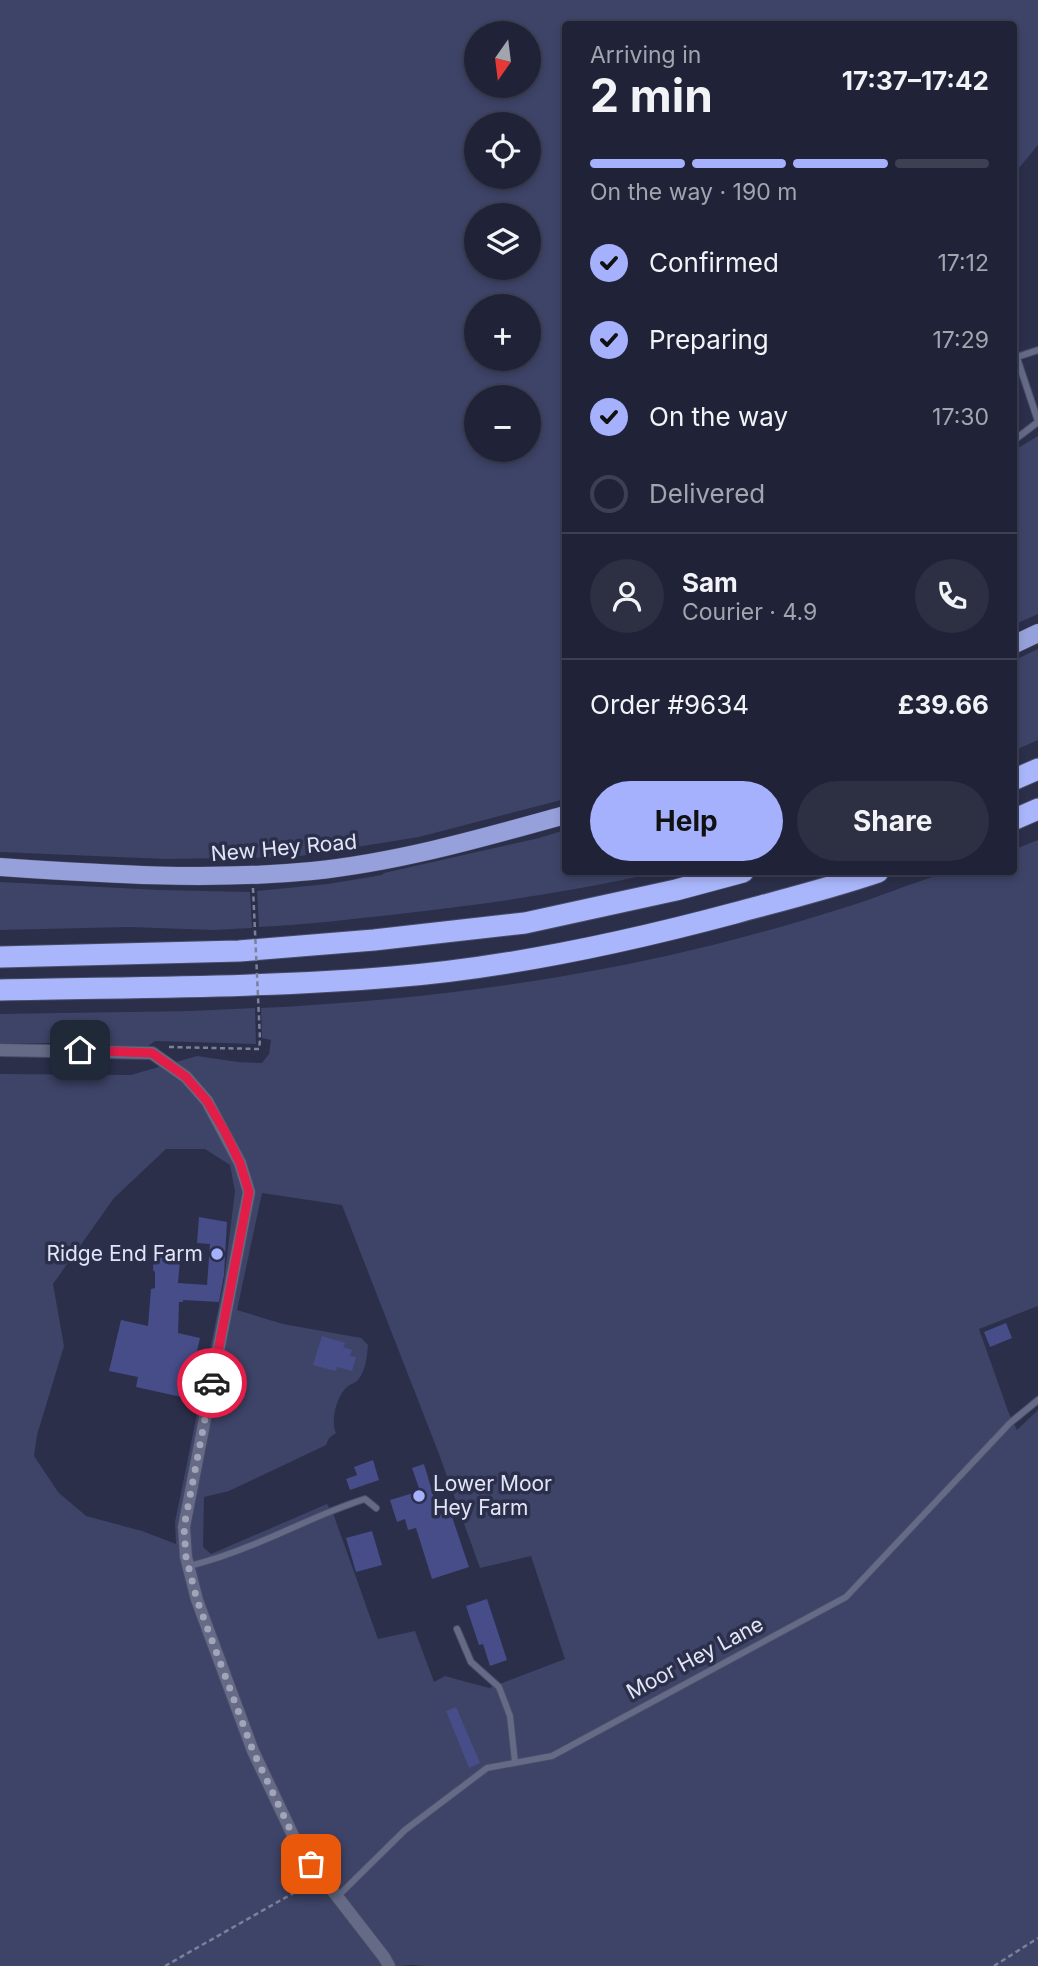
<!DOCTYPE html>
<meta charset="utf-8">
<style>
body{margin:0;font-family:Inter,sans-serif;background:#2d2f43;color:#f1f3f6;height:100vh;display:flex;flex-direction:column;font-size:26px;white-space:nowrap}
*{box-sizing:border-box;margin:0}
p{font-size:23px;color:#a2a4ae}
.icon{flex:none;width:38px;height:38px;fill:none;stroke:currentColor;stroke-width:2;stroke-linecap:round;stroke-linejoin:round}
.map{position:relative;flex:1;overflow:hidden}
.side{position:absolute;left:562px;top:21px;width:455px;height:854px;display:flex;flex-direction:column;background:#202338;border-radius:7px;box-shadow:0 4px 10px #0003,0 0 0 2px #3d4053}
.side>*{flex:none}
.needle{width:46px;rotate:194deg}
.fabs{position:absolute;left:464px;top:21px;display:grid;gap:14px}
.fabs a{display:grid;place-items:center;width:77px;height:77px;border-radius:50%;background:#202338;box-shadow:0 4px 10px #0003,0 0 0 2px #3d4053;font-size:35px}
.pin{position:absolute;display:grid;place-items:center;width:60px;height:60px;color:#fff;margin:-30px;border-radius:14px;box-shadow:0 4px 10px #0006}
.courier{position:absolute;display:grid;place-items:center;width:70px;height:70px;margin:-35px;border:5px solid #e11d48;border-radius:50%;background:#fff;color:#222;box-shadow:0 2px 9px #0007}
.headline em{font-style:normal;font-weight:700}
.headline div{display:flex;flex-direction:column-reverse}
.headline{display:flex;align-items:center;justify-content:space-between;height:119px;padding:0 28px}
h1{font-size:46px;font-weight:700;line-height:52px}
.bar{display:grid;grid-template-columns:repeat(4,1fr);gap:10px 7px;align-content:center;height:84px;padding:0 28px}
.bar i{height:9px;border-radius:5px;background:#3d4053}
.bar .current{background:#a5b1fc}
.bar p{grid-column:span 4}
.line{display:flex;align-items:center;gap:18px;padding:0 28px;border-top:2px solid #3d4053}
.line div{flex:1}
.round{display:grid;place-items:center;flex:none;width:74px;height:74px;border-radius:37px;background:#2d2f43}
ol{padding:0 28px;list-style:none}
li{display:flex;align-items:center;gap:21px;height:77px}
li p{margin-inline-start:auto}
li .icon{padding:7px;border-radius:50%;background:#a5b1fc;color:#111;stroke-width:4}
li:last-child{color:#a2a4ae}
li i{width:38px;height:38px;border:4px solid #3d4053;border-radius:50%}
.button{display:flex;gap:14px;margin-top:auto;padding:14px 28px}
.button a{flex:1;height:80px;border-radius:42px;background:#a5b1fc;color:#111;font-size:28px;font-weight:700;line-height:80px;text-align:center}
.button a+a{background:#2d2f43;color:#f1f3f6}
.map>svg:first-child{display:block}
.green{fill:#3e4468;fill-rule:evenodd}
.building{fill:#464d89}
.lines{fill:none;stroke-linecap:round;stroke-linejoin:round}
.service-casing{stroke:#484c66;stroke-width:8}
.minor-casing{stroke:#484c66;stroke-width:14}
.primary-casing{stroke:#484c66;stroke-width:19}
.motorway-casing{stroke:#484c66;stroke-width:23}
.path{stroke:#7d8198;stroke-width:2.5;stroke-dasharray:5 3.5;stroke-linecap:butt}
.service{stroke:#656a86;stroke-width:6}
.minor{stroke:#656a86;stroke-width:12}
.primary{stroke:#96a0da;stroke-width:18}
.motorway{stroke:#aab6fb;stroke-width:21}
.path-bridge{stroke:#7d8198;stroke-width:2.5;stroke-dasharray:5 3.5;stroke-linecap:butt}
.done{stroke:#a2a5ba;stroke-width:7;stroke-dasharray:0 12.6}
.route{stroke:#e11d48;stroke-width:9}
.poi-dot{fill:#a5b1fc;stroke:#2b2f4a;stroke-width:2.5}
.labels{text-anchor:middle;stroke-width:7;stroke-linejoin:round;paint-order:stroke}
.street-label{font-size:21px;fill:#e2e5f7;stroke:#2b2f4a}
.poi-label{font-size:21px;fill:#e2e5f7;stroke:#2b2f4a;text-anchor:end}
</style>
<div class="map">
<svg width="1038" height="1966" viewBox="0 0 1038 1966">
<rect width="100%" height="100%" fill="#2b2f4a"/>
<path class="green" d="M0,0H1038V145L1013,175V24H565V799L419,837L294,857L166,859L0,852ZM528,33V86H476V33ZM528,124V177H476V124ZM528,215V268H476V215ZM528,306V359H476V306ZM528,397V450H476V397Z
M1038,436V614L1013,625V451Z
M1038,649V740L1013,751V661Z
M565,830V872H659C573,892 486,904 399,914C352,919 306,925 259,927L257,891L328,884L382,875L384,873L539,838Z
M1038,840V1306L979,1329L1008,1411L1017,1430L1038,1410V1966H424L411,1965L403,1966H0V1074L131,1075L197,1056L238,1062L262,1063L269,1054L271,1040L262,1038L261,1008C407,1001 554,983 696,949C751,936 806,920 859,903C889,893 919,880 950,872C966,868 996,872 1013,872V850ZM166,1149H205L230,1165L235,1191L224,1281L175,1522L176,1544L142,1531L86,1516L58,1492L34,1456L37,1435L64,1346L53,1284L114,1198ZM262,1193L342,1205L439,1454L480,1568L531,1556L565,1659L489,1688L445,1676L434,1682L415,1631L378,1639L334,1516L327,1504L211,1554L203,1547L204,1497L229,1491L326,1445L329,1438L336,1433C330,1421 337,1395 347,1387C352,1383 357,1383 360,1377C366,1368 367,1356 368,1345L361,1338L283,1324L237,1310Z
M0,882L160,890L250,892L252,928L212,930L129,927L0,930Z
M255,1008L256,1044L155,1041L147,1047L56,1043H0V1014L191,1011Z"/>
<path class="building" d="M199,1217L227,1222L224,1275L219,1302L183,1300V1302H179L178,1333L200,1338L186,1398L136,1387L138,1377L109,1371L121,1320L148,1326L151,1289L155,1288V1272L153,1270L154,1247L181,1249L178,1283L207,1285L210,1244L197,1243Z
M1006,1323L1012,1338L990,1347L984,1332Z
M322,1336L345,1343L343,1347L352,1350L350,1356L356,1357L352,1371L337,1367L335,1371L313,1365Z
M373,1460L379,1480L350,1490L346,1479L357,1475L354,1467Z
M424,1464L439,1515L450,1511L469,1567L432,1579L416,1528L408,1530L405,1519L397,1522L390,1500L420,1491L412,1468Z
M372,1531L382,1565L356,1572L346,1538Z
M487,1599L507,1660L490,1666L483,1644L479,1645L466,1606Z
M456,1707L480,1763L469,1768L446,1711Z"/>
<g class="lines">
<g class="service-casing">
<path id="service" d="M1013,346L1038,421
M1017,357L1038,350
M1013,441L1038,422
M189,1566C214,1560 238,1551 262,1541C296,1527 329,1510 365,1499L376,1508
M457,1629L471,1662L499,1687L510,1716L515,1762
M338,1896L405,1830L487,1768L552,1756L846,1597L1010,1423L1038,1400"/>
</g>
<g class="minor-casing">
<path id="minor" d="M0,1050L152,1053L186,1077L207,1101L240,1163L249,1192L184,1527L186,1557L197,1600L253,1751L298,1846L384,1957L389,1966"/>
</g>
<g class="primary-casing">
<path id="primary" d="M1013,645L1038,633
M0,867C104,874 208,881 312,871C399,862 482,838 565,815"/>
</g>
<g class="motorway-casing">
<path id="motorway" d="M1013,780L1038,769
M1013,820L1038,809
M0,957L239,951L374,940L525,923L676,890L743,872
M0,990C131,987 262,988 392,977C508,968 623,943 735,913C783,900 831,888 878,872"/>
</g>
<path class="path" d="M169,1047L259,1049L260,1040
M165,1966L304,1887L312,1885
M994,1966L1038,1938"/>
<use href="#service" class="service"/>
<use href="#minor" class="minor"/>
<use href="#primary" class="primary"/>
<use href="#motorway" class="motorway"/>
<path class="path-bridge" d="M253,888L260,1040"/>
</g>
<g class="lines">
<path class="done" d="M212,1383L184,1527L186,1557L197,1600L253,1751L298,1846L311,1864"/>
<path class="route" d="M80,1050L152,1053L186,1077L207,1101L225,1132L240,1163L249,1192L212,1383"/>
</g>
<g class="poi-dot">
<circle cx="217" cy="1254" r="7"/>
<circle cx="419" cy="1496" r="7"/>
</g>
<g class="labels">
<g class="street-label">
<text transform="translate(284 848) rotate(-5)" y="7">New Hey Road</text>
<text transform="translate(695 1658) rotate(-28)" y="7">Moor Hey Lane</text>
</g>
<g class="poi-label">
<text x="203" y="1261">Ridge End Farm</text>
<text x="433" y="1491" text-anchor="start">Lower Moor<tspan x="433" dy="24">Hey Farm</tspan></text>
</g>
</g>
</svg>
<div class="fabs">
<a><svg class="needle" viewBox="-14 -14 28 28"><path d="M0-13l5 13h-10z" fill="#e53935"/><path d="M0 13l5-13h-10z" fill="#a2a4ae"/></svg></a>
<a><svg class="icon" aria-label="locate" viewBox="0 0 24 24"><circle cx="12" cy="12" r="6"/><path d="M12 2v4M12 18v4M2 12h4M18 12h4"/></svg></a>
<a><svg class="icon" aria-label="layers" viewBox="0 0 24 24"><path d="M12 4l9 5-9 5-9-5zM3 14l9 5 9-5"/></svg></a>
<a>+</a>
<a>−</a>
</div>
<div class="pin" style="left:311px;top:1864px;background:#ea580c"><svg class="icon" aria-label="bag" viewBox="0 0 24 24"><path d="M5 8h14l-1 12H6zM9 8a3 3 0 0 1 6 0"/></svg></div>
<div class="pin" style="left:80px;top:1050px;background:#1f2937"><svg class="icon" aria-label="home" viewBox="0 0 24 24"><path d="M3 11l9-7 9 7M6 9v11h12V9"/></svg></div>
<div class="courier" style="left:212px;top:1383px"><svg class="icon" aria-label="car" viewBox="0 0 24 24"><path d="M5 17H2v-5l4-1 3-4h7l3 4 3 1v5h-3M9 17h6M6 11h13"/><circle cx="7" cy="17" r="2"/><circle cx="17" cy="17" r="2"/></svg></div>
<section class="side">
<div class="headline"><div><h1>2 min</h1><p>Arriving in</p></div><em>17:37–17:42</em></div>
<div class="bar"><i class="current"></i><i class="current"></i><i class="current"></i><i></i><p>On the way · 190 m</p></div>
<ol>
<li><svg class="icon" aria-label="check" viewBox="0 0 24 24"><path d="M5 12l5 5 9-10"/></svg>Confirmed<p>17:12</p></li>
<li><svg class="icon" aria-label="check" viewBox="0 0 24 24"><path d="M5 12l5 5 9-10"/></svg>Preparing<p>17:29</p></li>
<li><svg class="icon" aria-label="check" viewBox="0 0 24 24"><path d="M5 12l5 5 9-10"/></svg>On the way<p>17:30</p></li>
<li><i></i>Delivered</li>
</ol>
<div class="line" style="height:126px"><a class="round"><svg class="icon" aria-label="person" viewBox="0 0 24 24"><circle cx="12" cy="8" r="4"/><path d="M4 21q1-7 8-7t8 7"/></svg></a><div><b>Sam</b><p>Courier · 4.9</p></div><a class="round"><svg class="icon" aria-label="phone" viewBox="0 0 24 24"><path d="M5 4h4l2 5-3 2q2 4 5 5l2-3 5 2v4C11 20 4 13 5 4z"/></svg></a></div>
<div class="line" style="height:91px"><div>Order #9634</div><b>£39.66</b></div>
<div class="button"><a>Help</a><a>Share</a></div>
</section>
</div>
